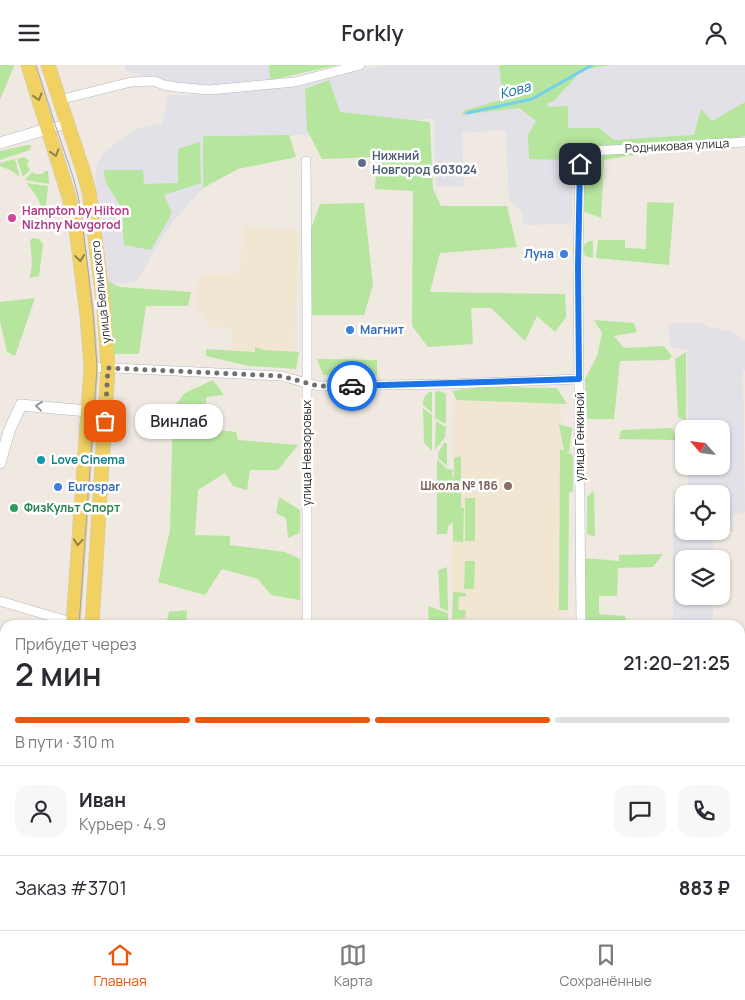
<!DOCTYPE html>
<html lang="ru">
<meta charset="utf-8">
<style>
body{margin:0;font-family:Manrope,sans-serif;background:#f7f7f7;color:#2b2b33;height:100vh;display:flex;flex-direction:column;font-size:19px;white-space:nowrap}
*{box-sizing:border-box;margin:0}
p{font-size:16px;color:#7c7c81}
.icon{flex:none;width:28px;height:28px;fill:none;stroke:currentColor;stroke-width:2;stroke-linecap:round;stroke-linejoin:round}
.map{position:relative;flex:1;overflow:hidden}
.side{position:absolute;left:0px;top:555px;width:745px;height:310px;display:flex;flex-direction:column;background:#fff;border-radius:15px 15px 0 0;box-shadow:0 1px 4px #0004}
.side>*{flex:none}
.needle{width:32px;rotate:298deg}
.tools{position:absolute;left:675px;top:355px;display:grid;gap:10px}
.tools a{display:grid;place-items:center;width:55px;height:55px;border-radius:10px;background:#fff;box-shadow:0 1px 4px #0004;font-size:25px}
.pin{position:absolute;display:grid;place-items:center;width:42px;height:42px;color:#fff;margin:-21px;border-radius:10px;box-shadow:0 2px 8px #0006}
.courier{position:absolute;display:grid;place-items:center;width:50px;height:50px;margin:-25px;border:4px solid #1a73e8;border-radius:50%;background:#fff;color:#222;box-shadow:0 1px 6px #0007}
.bubble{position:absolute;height:35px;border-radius:15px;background:#fff;box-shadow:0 1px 4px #0004;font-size:16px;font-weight:600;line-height:35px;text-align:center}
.headline em{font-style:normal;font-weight:600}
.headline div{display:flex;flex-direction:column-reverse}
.headline{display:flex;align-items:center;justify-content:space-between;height:85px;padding:0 15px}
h1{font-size:32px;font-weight:600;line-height:38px}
.bar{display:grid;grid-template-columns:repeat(4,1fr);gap:8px 5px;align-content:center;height:60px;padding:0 15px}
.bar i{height:6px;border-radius:4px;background:#e1e1e2}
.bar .on{background:#ea580c}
.bar p{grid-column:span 4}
.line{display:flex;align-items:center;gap:12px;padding:0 15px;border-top:1px solid #e1e1e2}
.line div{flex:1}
.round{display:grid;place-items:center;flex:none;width:52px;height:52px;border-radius:15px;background:#f7f7f7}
header{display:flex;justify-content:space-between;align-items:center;height:65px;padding:0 15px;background:#fff;font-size:22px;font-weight:600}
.tabs{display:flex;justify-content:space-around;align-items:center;height:70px;border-top:1px solid #e1e1e2;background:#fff;font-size:14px;color:#7c7c81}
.tabs a{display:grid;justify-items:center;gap:2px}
.tabs .on{color:#ea580c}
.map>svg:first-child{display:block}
.industrial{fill:#e3e1e8}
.education{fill:#f0e6d1}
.green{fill:#b6e59e}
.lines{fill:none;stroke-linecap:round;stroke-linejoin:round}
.stream{stroke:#75cff0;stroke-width:3}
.street-casing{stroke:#b4b7c1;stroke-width:10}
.secondary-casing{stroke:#b4b7c1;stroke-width:12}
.primary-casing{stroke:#c9c9c9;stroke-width:15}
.street{stroke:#fff;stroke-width:9}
.secondary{stroke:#fff;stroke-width:11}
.primary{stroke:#f2d163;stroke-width:14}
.tram{stroke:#a3a6b8;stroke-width:1}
.oneway{stroke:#908048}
.oneway2{stroke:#969696}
.done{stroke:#726f6d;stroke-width:5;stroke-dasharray:0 9}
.route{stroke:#1a73e8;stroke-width:6}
.service-dot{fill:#5c6f8a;stroke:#fff;stroke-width:2}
.hotel-dot{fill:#d1479c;stroke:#fff;stroke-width:2}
.shop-dot{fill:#3f7fe0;stroke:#fff;stroke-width:2}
.culture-dot{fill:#0f9aa8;stroke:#fff;stroke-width:2}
.education-dot{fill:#8d6e63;stroke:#fff;stroke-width:2}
.leisure-dot{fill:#2e9e5b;stroke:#fff;stroke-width:2}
.labels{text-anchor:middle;stroke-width:5;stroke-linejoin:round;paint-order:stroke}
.street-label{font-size:12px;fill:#2e2e2e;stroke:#fff}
.service-label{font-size:12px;font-weight:bold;fill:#4e5e75;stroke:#fff;text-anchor:start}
.hotel-label{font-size:12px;font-weight:bold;fill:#b23c85;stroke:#fff;text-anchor:start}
.shop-label{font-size:12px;font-weight:bold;fill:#366cbe;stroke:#fff;text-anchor:start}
.culture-label{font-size:12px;font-weight:bold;fill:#0d838f;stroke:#fff;text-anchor:start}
.education-label{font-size:12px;font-weight:bold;fill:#785e54;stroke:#fff;text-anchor:end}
.leisure-label{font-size:12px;font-weight:bold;fill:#27864d;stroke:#fff;text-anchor:start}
.water-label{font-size:14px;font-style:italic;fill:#0d6fa3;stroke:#fff}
</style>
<header><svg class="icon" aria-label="menu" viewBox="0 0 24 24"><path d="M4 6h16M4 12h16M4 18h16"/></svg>Forkly<svg class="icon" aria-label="person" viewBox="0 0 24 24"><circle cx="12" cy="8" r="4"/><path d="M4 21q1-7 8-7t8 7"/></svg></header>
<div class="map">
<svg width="745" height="865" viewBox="0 0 745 865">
<rect width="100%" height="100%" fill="#efe9e1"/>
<path class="industrial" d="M124,0H270L269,1L270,15L203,22L140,10L126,6Z
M383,0H500L503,34L463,46L554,36L582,5L611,0H745V73L573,91L572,159L523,160V149L509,134L506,67L503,65L462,68L464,121L436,122L434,53L312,71L300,70L204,71L203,123L173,156L158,180L136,217L109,219L95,113L97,99L103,88L134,65L162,58L168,30H190L295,22Z
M672,258H703L709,262L733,267L745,276V305H743L745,447L736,449L733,451L734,466L726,467L713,470V494H684V531H713V560H673V441H684V466H721V429H688V401H721V364H688L687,285L670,282L668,261Z
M740,780H745V821H740Z"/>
<path class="education" d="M244,162L298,165L295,299L231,297L232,263L211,262L196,243L198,216L201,209H235L240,201Z
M560,325L562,359V554H457L458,529L452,528L454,330Z
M5,696V748L0,751V697Z"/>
<path class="green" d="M0,0H14V1L0,35Z
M270,0H338L270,15L269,1Z
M499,0H611L582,5L554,36L547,38L548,42L568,41V63H599L614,75L694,70L701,44L712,56L745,37V71L604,95L601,153L577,144L575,106L562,95L529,94L528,70L536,56L519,43L462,50L463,46L503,34Z
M329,15L340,47L430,57L433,124L441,141H507L517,182L440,188L430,227L565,229L566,252L555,267L537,251L525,276L491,243H471L473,279L428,282L412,261L413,126L375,124L377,92L322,94L307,65L305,24Z
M289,70L296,92L238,104L203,123V71Z
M200,77L201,118L164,130L172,148L151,185L124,180L121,142L105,116L104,105H143L144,119L178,118V84Z
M27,80H31L30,85L0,95V86Z
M24,92L29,96L27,100L30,105L23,112L17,94Z
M15,94L20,112L10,105L0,101V98Z
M45,106H48L49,119L25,115L32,107L35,109H42Z
M26,118L48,121L45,150L41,149C42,136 34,127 26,118Z
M647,137L674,138L669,200L596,193L598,175H625V183L646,184Z
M364,138L373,220L364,250H310L311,164L320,139Z
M33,173L39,174L43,179L39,211L29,213C34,201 31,188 30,175Z
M589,176H593V193L585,191L583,184L585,179Z
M105,215L120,222L191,227L188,241H146L139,289H111Z
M35,233L15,291L7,287L0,256V237Z
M594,255L634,258L637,267L614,271L624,283L664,281L672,291L668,295L620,296L614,354H587L585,314L597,291L602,268Z
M255,282L264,285L299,287L296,304L249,301L206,291V284L255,287Z
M686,287V355L678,352L675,294Z
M317,294L377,295V311L323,310Z
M213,315L224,330L206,332V364L236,367L238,375L298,380L278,405H250L247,425L233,421L225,408L198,425L195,470L230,471V480L285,487L300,494V535L271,530L258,514L222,504L205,530L158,517L170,465L173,343L185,328Z
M482,322L557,323L567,339L457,335L452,326Z
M440,326L446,329V359L435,353V327Z
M429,327H432V348L423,340C423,334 424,331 429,327Z
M423,343L432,350V386L424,378Z
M436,356L446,362L445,372L435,385Z
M559,359L572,363L569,387H566L573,390V426L569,428L568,545H559L560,384L564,386Z
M672,363L676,375L619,374L621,365Z
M444,378H447V401L438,393V388Z
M461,391V442L464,443L463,477L453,476V457L448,461L447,469H437V394L447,404L453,405L452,411L454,412V393Z
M594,426L595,472L587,469V432Z
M279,432L300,445V468L288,473L286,453L276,448Z
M465,433H475V476H465Z
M663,489L653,502L618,503L617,531H599V549L625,551L627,559L584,557L583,493L619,496V490Z
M465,496H475L474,524H464Z
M447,502L448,546L440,543L438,505Z
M453,527L466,528V531L459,532L458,545H466L465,553L452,554Z
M428,541L448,548V556H429Z
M187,545L186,560H166L169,547Z
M453,558L571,560H452Z
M448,860H546V862L519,865H448Z
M679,860H745V865H679Z"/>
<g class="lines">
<path class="stream" d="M467,48L532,34L592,0"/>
<g class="street-casing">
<path id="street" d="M59,35L131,17L154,16L164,20L176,22L209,25L295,17L360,0
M47,64L67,59
M306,96L307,238V560
M91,302L281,311L318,321L451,319L579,314
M0,536L81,560
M581,560L578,202L580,93L593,86L745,77
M0,789L5,796
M186,860V865
M307,860V865
M443,860V865
M581,860V865"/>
</g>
<g class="secondary-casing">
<path id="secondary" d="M0,78L47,64
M0,398L9,366L21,340L87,346
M740,843H745"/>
</g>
<g class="primary-casing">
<path id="primary" d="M28,0L69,132L76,164L87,250L91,302L73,560
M48,0L83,105L89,126L104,243L108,303L92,560
M53,860V865
M72,860V865"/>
</g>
<use href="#street" class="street"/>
<use href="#secondary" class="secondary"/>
<use href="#primary" class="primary"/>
<path class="tram" d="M36,0L56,62L73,112L77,127L81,145L93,248L97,302L79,560
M65,860V865"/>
</g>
<defs><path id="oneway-chevron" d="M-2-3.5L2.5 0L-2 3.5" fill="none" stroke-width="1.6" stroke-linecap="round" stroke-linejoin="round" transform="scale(1.25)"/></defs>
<g class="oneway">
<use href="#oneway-chevron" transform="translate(38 32) rotate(73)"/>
<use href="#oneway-chevron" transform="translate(55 88) rotate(73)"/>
<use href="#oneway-chevron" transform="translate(80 193) rotate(83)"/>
<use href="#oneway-chevron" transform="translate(78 477) rotate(94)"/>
</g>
<use class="oneway2" href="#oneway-chevron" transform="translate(39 341) rotate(-174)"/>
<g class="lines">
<path class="done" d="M105,356L108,303L281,311L318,321H352"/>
<path class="route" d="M352,321L579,314L578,202L580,99"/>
</g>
<circle class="service-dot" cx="362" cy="98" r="5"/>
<circle class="hotel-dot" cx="12" cy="153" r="5"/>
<g class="shop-dot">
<circle cx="564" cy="189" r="5"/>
<circle cx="350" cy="265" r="5"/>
<circle cx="58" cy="422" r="5"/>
</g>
<circle class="culture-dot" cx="41" cy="395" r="5"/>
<circle class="education-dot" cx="508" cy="421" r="5"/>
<circle class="leisure-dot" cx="14" cy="443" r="5"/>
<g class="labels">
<g class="street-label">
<text transform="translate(677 81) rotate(-3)" y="4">Родниковая улица</text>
<text transform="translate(101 227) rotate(-96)" y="4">улица Белинского</text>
<text transform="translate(580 372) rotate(-90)" y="4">улица Генкиной</text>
<text transform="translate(307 388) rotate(-90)" y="4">улица Невзоровых</text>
</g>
<g class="service-label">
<text x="372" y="95">Нижний<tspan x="372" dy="14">Новгород 603024</tspan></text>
</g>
<g class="hotel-label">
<text x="22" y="150">Hampton by Hilton<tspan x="22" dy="14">Nizhny Novgorod</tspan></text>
</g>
<g class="shop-label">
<text x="554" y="193" text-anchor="end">Луна</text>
<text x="360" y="269">Магнит</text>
<text x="68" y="426">Eurospar</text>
</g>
<g class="culture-label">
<text x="51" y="399">Love Cinema</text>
</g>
<g class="education-label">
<text x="498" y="425">Школа № 186</text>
</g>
<g class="leisure-label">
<text x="24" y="447">ФизКульт Спорт</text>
</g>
<g class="water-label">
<text transform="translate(515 25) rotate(-16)" y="5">Кова</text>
</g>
</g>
</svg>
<div class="tools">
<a><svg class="needle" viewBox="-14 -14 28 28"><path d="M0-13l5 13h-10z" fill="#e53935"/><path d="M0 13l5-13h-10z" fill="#7c7c81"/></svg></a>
<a><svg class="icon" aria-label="locate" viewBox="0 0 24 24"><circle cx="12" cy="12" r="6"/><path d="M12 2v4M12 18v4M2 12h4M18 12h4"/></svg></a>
<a><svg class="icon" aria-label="layers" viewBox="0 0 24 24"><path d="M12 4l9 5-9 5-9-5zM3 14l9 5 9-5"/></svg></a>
</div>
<div class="pin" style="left:105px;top:356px;background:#ea580c"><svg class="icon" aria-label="bag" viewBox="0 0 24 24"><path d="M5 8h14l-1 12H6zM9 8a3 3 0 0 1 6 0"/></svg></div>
<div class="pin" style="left:580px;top:99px;background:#1f2937"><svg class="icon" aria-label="home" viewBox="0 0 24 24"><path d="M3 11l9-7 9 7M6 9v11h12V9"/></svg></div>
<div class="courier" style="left:352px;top:321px"><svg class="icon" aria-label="car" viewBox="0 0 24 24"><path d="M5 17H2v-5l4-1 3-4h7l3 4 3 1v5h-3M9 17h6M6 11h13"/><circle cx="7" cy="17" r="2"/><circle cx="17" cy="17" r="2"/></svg></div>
<div class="bubble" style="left:135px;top:339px;width:88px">Винлаб</div>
<section class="side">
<div class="headline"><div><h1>2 мин</h1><p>Прибудет через</p></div><em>21:20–21:25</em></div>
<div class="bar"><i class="on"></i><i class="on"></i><i class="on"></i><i></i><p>В пути · 310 m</p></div>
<div class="line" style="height:90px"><a class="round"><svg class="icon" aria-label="person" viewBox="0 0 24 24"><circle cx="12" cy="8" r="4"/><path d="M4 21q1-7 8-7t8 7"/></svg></a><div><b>Иван</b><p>Курьер · 4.9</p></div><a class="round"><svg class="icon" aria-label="chat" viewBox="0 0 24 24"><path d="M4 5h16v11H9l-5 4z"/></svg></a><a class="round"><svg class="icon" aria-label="phone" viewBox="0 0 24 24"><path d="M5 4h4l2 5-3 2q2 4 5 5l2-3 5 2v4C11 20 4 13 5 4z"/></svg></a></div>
<div class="line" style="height:65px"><div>Заказ #3701</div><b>883 ₽</b></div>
</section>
</div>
<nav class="tabs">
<a class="on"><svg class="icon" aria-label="home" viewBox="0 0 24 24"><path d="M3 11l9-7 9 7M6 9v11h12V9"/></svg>Главная</a>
<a><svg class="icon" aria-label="map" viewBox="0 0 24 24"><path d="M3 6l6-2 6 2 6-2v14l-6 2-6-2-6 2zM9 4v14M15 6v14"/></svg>Карта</a>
<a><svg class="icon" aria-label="saved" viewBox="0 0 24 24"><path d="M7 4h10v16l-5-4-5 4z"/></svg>Сохранённые</a>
</nav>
